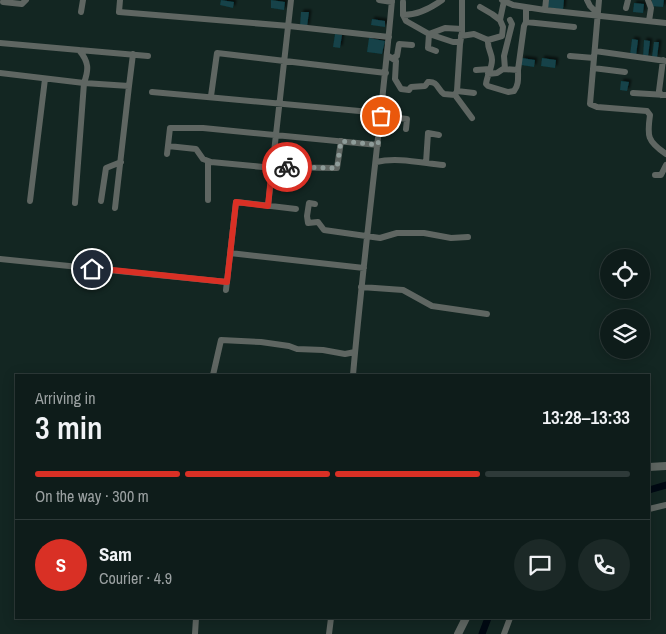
<!DOCTYPE html>
<meta charset="utf-8">
<style>
body{margin:0;font-family:"Archivo Narrow",sans-serif;background:#1c2927;color:#f1f3f6;height:100vh;display:flex;flex-direction:column;font-size:19px;white-space:nowrap}
*{box-sizing:border-box;margin:0}
p{font-size:16px;color:#9ba1a2}
.icon{flex:none;width:28px;height:28px;fill:none;stroke:currentColor;stroke-width:2;stroke-linecap:round;stroke-linejoin:round}
.map{position:relative;flex:1;overflow:hidden}
.side{position:absolute;left:15px;top:374px;width:635px;height:245px;display:flex;flex-direction:column;background:#0e1c1a;border-radius:0px;box-shadow:0 2px 12px #0003,0 0 0 1px #2e3a39}
.side>*{flex:none}
.buttons{position:absolute;left:600px;top:249px;display:grid;gap:10px}
.buttons a{display:grid;place-items:center;width:50px;height:50px;border-radius:50%;background:#0e1c1a;box-shadow:0 2px 12px #0003,0 0 0 1px #2e3a39;font-size:25px}
.pin{position:absolute;display:grid;place-items:center;width:42px;height:42px;color:#fff;margin:-21px;border:2px solid #fff;border-radius:50%;box-shadow:0 1px 5px #0007}
.courier{position:absolute;display:grid;place-items:center;width:50px;height:50px;margin:-25px;border:4px solid #d93025;border-radius:50%;background:#fff;color:#222;box-shadow:0 1px 6px #0007}
.headline em{font-style:normal;font-weight:600}
.headline div{display:flex;flex-direction:column-reverse}
.headline{display:flex;align-items:center;justify-content:space-between;height:85px;padding:0 20px}
h1{font-size:32px;font-weight:600;line-height:38px}
.bar{display:grid;grid-template-columns:repeat(4,1fr);gap:8px 5px;align-content:center;height:60px;padding:0 20px}
.bar i{height:6px;border-radius:4px;background:#2e3a39}
.bar .current{background:#d93025}
.bar p{grid-column:span 4}
.line{display:flex;align-items:center;gap:12px;padding:0 20px;border-top:1px solid #2e3a39}
.line div{flex:1}
.round{display:grid;place-items:center;flex:none;width:52px;height:52px;border-radius:26px;background:#1c2927}
.map>svg:first-child{display:block}
.lines{fill:none;stroke-linecap:round;stroke-linejoin:round}
.canal{stroke:#000913;stroke-width:7}
.building{fill:#124248;filter:url(#shadow)}
.minor{stroke:#5f6662;stroke-width:6}
.tertiary{stroke:#5f6662;stroke-width:8}
.done{stroke:#8e9c99;stroke-width:5;stroke-dasharray:0 9}
.route{stroke:#d93025;stroke-width:6}
</style>
<div class="map">
<svg width="666" height="634" viewBox="0 0 666 634">
<defs>
<filter id="shadow"><feDropShadow dx="2.5" dy="-2.5" stdDeviation="1" flood-color="#0009"/></filter>
</defs>
<rect width="100%" height="100%" fill="#132622"/>
<g class="lines">
<path class="canal" d="M649,490L666,485
M482,634L488,618"/>
</g>
<path class="building" d="M221,0L234,2L233,8L220,5Z
M271,0L285,2L284,10L271,8Z
M548,0H564L563,10L547,7Z
M652,0H664L663,7L651,6Z
M634,3L644,4L643,13L633,12Z
M301,12H309L307,27L300,26Z
M372,19L385,21V27L371,25Z
M335,34L342,35L340,48L333,47Z
M369,38L385,41L382,54L367,52Z
M632,39L638,40L636,56L630,55Z
M644,40L650,41L648,57H643Z
M654,42H659L657,58L652,57Z
M522,58L535,60L534,67L521,65Z
M542,58L556,60L555,68L541,66Z
M621,81L629,82L627,91L620,90Z"/>
<g class="lines">
<path class="minor" d="M120,0L119,12L289,26L389,37
M379,0L392,2
M502,0L513,5L545,10
M546,0L545,10L666,23
M587,0L590,6L598,14
M599,0L590,104L597,107L647,111L650,115C647,136 647,141 666,154
M648,0L651,8L649,21
M3,2L22,4L26,0
M403,2V15C416,15 431,8 442,0
M480,7L492,14L500,20
M626,8L628,0
M81,12L83,0
M403,15L406,21L429,34L428,48L436,51
M526,22L574,27
M461,36L474,34L488,40
M460,42H453L429,34L445,28L462,29
M0,43L79,50C89,62 89,69 84,83L75,203
M79,50L148,56
M595,51L666,61
M387,55L396,61L395,79L401,89L409,90L411,87L425,86L428,82C438,81 437,89 444,94L455,95L457,91L460,44L462,32V0
M570,56L594,58
M393,58L397,56L399,44L412,45
M593,68L625,72
M505,69L504,56L512,24L510,20
M476,70L490,69
M518,70L524,26L526,22V8
M0,73L84,83L129,86L133,54
M488,74L497,73L503,69L518,70C518,78 519,85 514,91L508,92L488,86L486,84C487,76 492,68 492,60C492,53 487,48 488,40L502,36L503,27L500,20L504,1
M457,91L474,93
M152,92L381,113
M633,93L666,95
M455,95L472,118
M661,95L659,91L663,60
M211,96L217,53L386,73
M381,116L407,119L406,129
M168,146L196,149L203,159L211,162L263,167L337,168L341,141
M167,154L170,128H203L378,145
M208,161V200
M376,162C397,157 422,163 443,165
M426,163L428,133L439,135
M655,175H661L666,165
M30,201L45,79
M101,201L106,168L121,162
M315,204L309,203L307,216L308,223L318,222L324,230L380,238L397,233H424L451,238L468,237
M268,206L291,0
M115,208L129,86
M230,253L364,268
M0,259L227,282
M361,287L403,290L432,306L487,314
M226,290L236,202L296,209
M213,375L221,340L261,342L289,346L297,349L323,350L345,354L355,352
M353,375C364,250 381,125 392,0
M649,509L666,505
M195,634L196,618
M329,634L331,618
M504,634L510,618"/>
<path class="tertiary" d="M649,467L666,466
M458,634L466,618"/>
</g>
<g class="lines">
<path class="done" d="M287,167L337,168L341,141L378,145L381,116"/>
<path class="route" d="M92,269H103L227,282L236,202L268,206L272,166L287,167"/>
</g>
</svg>
<div class="buttons">
<a><svg class="icon" aria-label="locate" viewBox="0 0 24 24"><circle cx="12" cy="12" r="6"/><path d="M12 2v4M12 18v4M2 12h4M18 12h4"/></svg></a>
<a><svg class="icon" aria-label="layers" viewBox="0 0 24 24"><path d="M12 4l9 5-9 5-9-5zM3 14l9 5 9-5"/></svg></a>
</div>
<div class="pin" style="left:381px;top:116px;background:#ea580c"><svg class="icon" aria-label="bag" viewBox="0 0 24 24"><path d="M5 8h14l-1 12H6zM9 8a3 3 0 0 1 6 0"/></svg></div>
<div class="pin" style="left:92px;top:269px;background:#1f2937"><svg class="icon" aria-label="home" viewBox="0 0 24 24"><path d="M3 11l9-7 9 7M6 9v11h12V9"/></svg></div>
<div class="courier" style="left:287px;top:167px"><svg class="icon" aria-label="bike" viewBox="0 0 24 24"><circle cx="6" cy="16" r="4"/><circle cx="18" cy="16" r="4"/><path d="M6 16l4-8h5l3 8M10 8l3 8H6M13 5h3"/></svg></div>
<section class="side">
<div class="headline"><div><h1>3 min</h1><p>Arriving in</p></div><em>13:28–13:33</em></div>
<div class="bar"><i class="current"></i><i class="current"></i><i class="current"></i><i></i><p>On the way · 300 m</p></div>
<div class="line" style="height:90px"><b class="round" style="background:#d93025;color:#fff">S</b><div><b>Sam</b><p>Courier · 4.9</p></div><a class="round"><svg class="icon" aria-label="chat" viewBox="0 0 24 24"><path d="M4 5h16v11H9l-5 4z"/></svg></a><a class="round"><svg class="icon" aria-label="phone" viewBox="0 0 24 24"><path d="M5 4h4l2 5-3 2q2 4 5 5l2-3 5 2v4C11 20 4 13 5 4z"/></svg></a></div>
</section>
</div>
